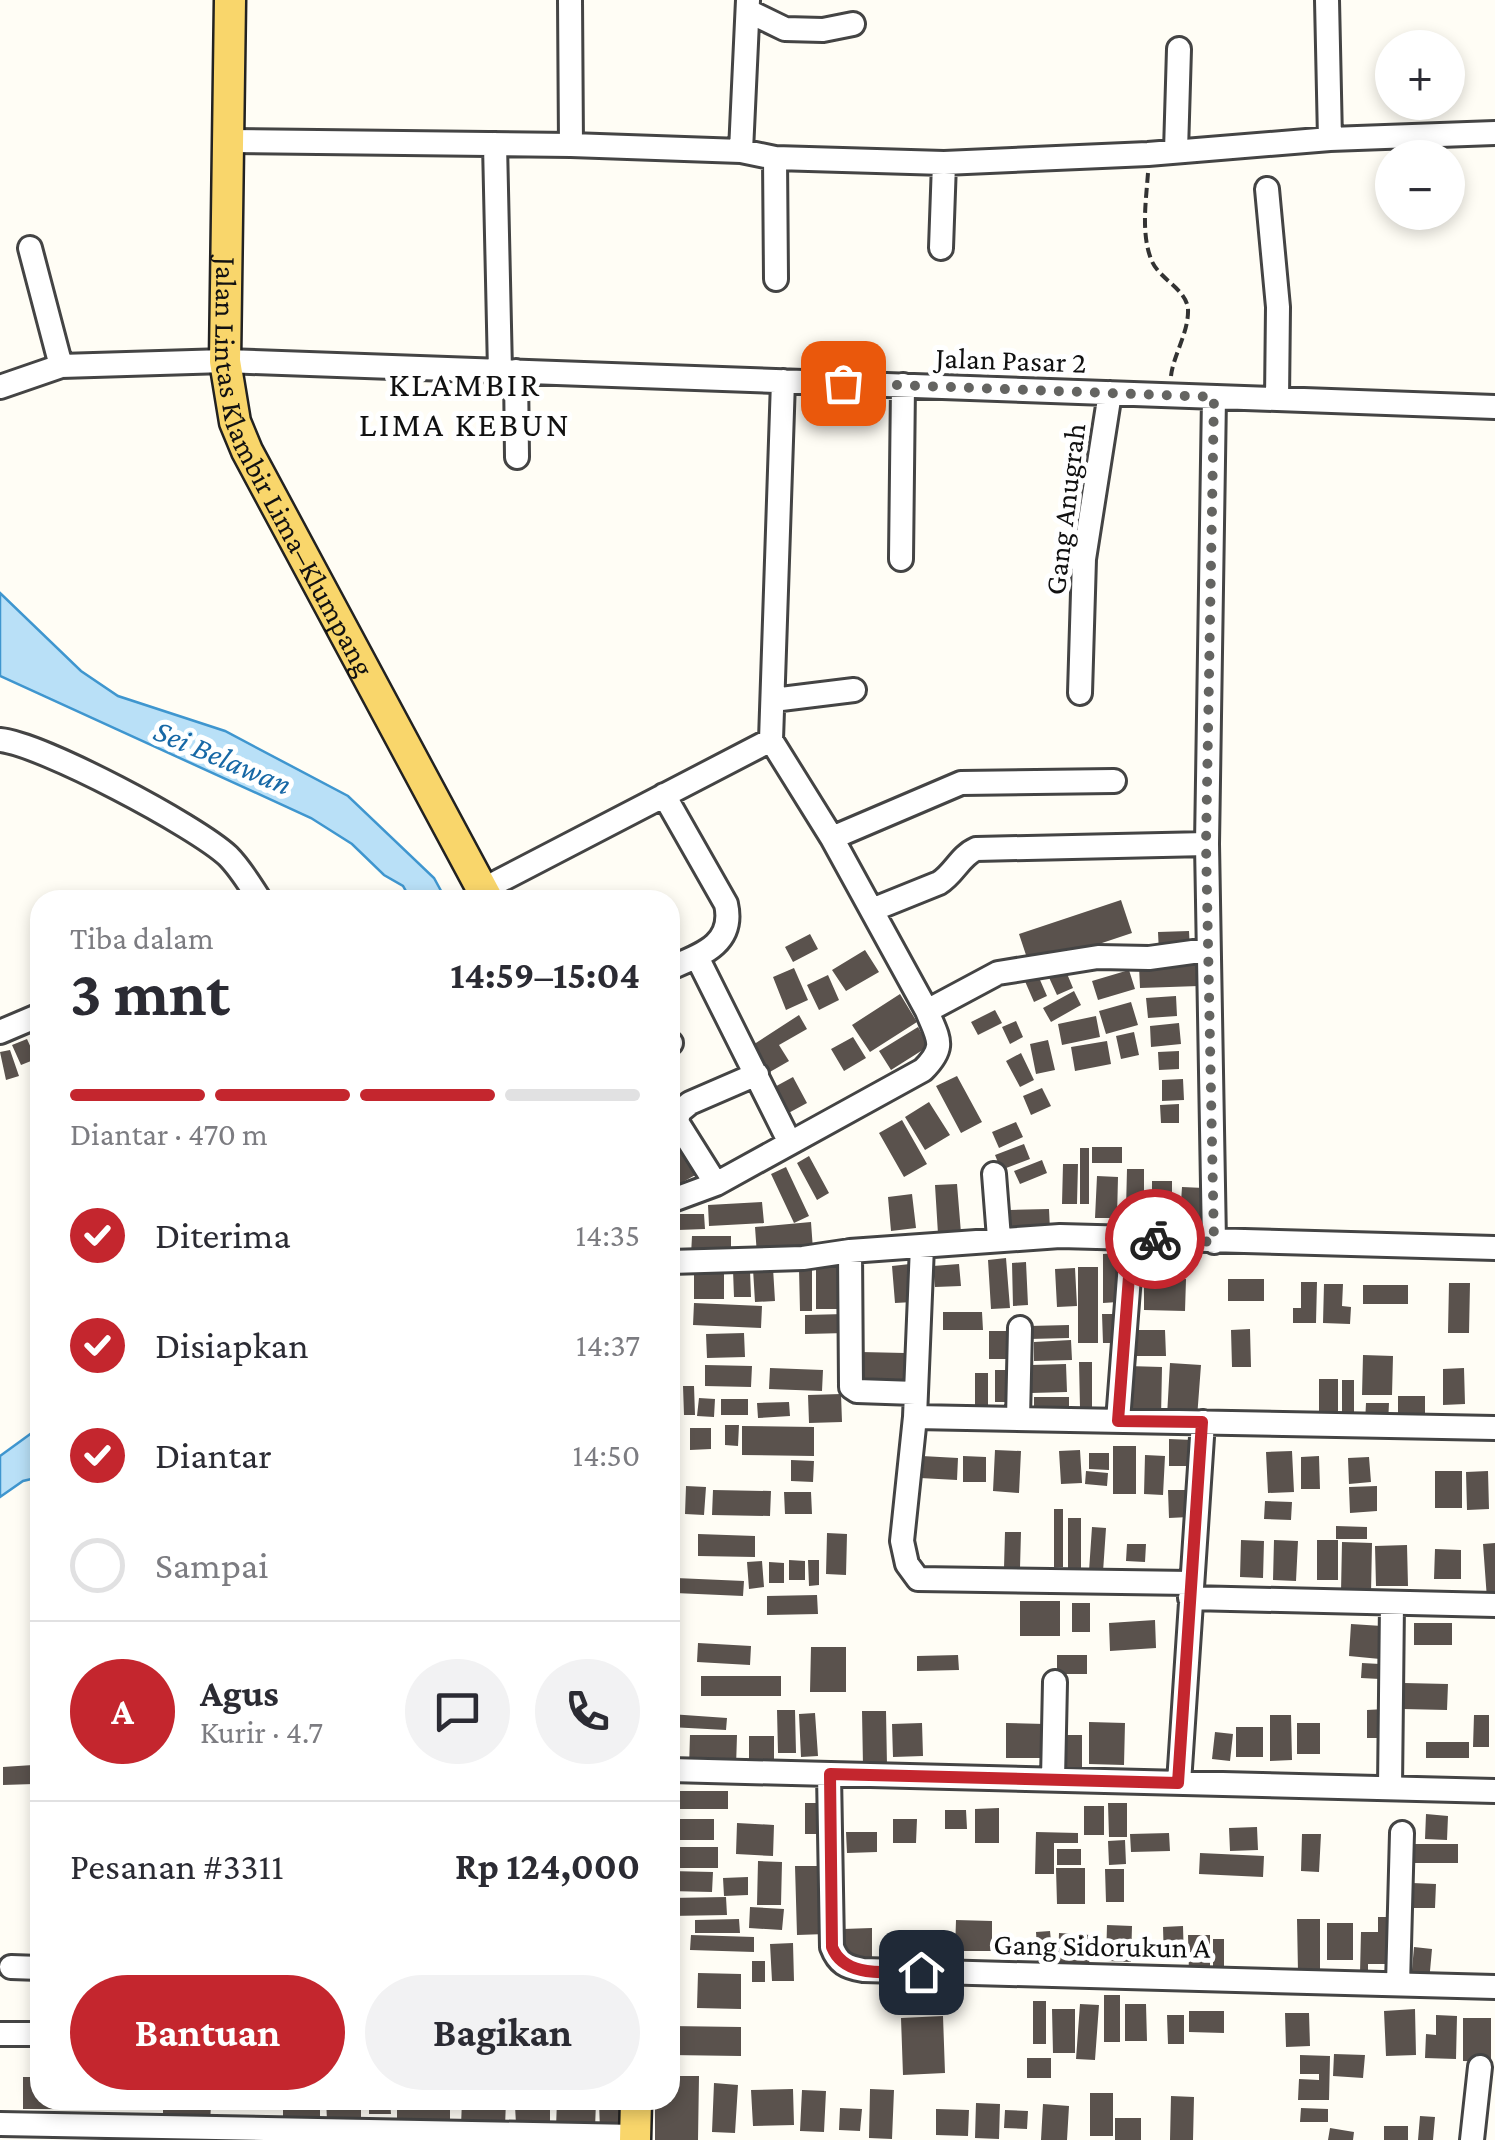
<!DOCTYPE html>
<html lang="id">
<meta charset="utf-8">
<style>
body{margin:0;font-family:"Crimson Pro",serif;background:#f2f2f3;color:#2b2b33;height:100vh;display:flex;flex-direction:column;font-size:38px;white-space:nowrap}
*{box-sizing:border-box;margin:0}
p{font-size:32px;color:#7c7c81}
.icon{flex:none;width:55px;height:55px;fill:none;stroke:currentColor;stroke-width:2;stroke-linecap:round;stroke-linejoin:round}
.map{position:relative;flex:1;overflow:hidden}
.drawer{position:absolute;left:30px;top:890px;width:650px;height:1220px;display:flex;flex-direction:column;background:#fff;border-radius:30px;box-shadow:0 5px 15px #0003}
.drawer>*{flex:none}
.controls{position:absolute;left:1375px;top:30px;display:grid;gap:20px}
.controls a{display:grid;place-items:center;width:90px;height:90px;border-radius:50%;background:#fff;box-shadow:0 5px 15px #0003;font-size:50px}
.pin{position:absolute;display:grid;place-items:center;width:85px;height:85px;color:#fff;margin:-42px;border-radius:20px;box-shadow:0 5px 15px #0006}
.courier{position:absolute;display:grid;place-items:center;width:100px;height:100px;margin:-50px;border:8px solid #c4262e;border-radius:50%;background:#fff;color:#222;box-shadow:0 2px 12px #0007}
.head em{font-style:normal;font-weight:700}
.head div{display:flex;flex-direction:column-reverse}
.head{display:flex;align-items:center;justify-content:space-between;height:170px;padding:0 40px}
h1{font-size:65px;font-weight:700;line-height:75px}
.bar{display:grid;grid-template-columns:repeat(4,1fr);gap:15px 10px;align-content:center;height:120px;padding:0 40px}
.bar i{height:12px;border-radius:8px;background:#e1e1e2}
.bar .current{background:#c4262e}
.bar p{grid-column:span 4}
.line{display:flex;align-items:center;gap:25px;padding:0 40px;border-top:2px solid #e1e1e2}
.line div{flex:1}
.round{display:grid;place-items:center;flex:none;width:105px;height:105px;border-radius:52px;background:#f2f2f3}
ol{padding:0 40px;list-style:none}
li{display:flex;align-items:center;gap:30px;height:110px}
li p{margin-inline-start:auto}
li .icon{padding:10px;border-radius:50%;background:#c4262e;color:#fff;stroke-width:4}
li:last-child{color:#7c7c81}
li i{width:55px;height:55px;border:5px solid #e1e1e2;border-radius:50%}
.button{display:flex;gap:20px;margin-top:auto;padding:20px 40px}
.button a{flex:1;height:115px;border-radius:60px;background:#c4262e;color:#fff;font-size:40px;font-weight:700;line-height:115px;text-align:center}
.button a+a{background:#f2f2f3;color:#2b2b33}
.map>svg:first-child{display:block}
.water{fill:#b9e0f7;stroke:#3f96cf;stroke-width:2.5}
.building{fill:#5a524d}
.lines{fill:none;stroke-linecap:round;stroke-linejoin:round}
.minor-casing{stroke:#444;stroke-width:28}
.major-casing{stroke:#222;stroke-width:35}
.path{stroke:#333;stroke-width:4;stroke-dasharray:10 5;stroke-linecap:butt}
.minor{stroke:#fff;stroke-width:22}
.major{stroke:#f9d66b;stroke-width:30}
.done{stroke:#646461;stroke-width:10;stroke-dasharray:0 18}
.route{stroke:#c4262e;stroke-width:12}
.labels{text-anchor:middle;stroke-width:10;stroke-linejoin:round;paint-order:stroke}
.street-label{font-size:30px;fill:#111;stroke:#fff}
.water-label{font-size:32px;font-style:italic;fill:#1768a6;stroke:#fff}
.quarter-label{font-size:35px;letter-spacing:2.5px;fill:#111;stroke:#fff}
</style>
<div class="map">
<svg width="1495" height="2140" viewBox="0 0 1495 2140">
<rect width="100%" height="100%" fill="#fffdf5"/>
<path class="water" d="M0,593L81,671L118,696L225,731L348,796L434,878L446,900H411L403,886L384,875L352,844L311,818L0,676Z
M40,1427V1477L23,1481L0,1497V1456Z"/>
<path class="building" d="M1121,900L1132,933L1030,967L1019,934Z
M1189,931L1190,952L1159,953L1158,932Z
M810,934L818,949L793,962L785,947Z
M865,950L879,972L846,991L832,970Z
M1198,963L1199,986L1140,988L1139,966Z
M1063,964L1073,988L1057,995L1046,971Z
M794,968L808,1000L786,1010L773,977Z
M1129,970L1135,989L1098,1000L1092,981Z
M1037,973L1047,996L1034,1002L1024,979Z
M828,975L839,1000L819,1010L807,985Z
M1074,991L1081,1005L1051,1022L1043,1008Z
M900,994L917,1022L870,1052L852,1025Z
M1176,996L1177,1016L1148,1018L1146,998Z
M1131,1002L1138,1025L1106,1034L1099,1011Z
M995,1010L1002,1023L978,1035L971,1022Z
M799,1015L807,1029L779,1045L789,1061L761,1077L745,1050Z
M1096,1016L1100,1037L1062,1045L1058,1024Z
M1016,1021L1023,1037L1010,1044L1002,1027Z
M1179,1023L1181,1044L1151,1047L1150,1026Z
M918,1027L929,1046L891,1070L879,1051Z
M1134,1032L1139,1055L1121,1059L1116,1036Z
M853,1037L866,1058L844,1071L831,1049Z
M27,1039L36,1059L21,1065L12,1045Z
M1048,1040L1055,1070L1036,1074L1030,1044Z
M1107,1041L1111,1064L1075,1071L1071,1047Z
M10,1050L19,1076L6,1080L0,1052Z
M1179,1051V1069L1159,1070L1158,1052Z
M1021,1053L1034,1080L1020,1087L1006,1061Z
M957,1076L982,1122L961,1133L936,1086Z
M793,1077L807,1103L783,1116L769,1090Z
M1183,1079L1184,1100L1162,1101V1080Z
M1042,1088L1051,1106L1031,1115L1023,1096Z
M929,1102L950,1135L925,1150L905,1117Z
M1179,1104V1123H1161L1160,1105Z
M902,1120L927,1164L904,1177L879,1133Z
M1016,1122L1023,1137L999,1148L992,1132Z
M676,1132L699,1173L670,1189V1135Z
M1024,1144L1030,1159L1001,1170L995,1155Z
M1092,1147H1122V1163H1092Z
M1080,1148H1089V1204H1080Z
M809,1156L829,1193L817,1200L797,1163Z
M1042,1160L1047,1173L1020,1184L1014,1171Z
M1063,1164H1078L1077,1204H1062Z
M786,1167L809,1216L794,1223L771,1174Z
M1127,1169H1144V1209H1126Z
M1097,1176L1118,1177L1117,1218H1095Z
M1152,1181H1172V1208L1152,1209Z
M957,1184L961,1233L938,1234L935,1185Z
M1182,1187L1204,1188L1203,1218L1180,1217Z
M912,1194L916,1228L891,1231L888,1197Z
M762,1202L764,1223L709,1226L708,1205Z
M1049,1209L1050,1230L1011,1231L1010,1210Z
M678,1214H704L705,1229L678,1230Z
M811,1222L813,1250L757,1255L755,1227Z
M692,1236H731V1255H691Z
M1117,1253L1118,1302L1103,1303V1254Z
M1006,1258L1010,1308L991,1309L988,1260Z
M1026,1262L1028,1305L1013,1306L1012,1263Z
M816,1263H844V1309H816Z
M910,1264L913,1302L895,1303L892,1266Z
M959,1264L961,1286L935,1287L933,1266Z
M1078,1267H1098V1343H1078Z
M773,1268L775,1301L755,1302L753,1269Z
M1075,1268L1077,1306L1057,1307L1055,1269Z
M799,1269H812V1311H800Z
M733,1270H750L751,1297H734Z
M694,1273H724V1299H694Z
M1144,1278L1186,1279L1185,1311L1144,1310Z
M1228,1279H1264V1301H1228Z
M1301,1282H1317L1316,1323H1293V1308H1301Z
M1449,1283H1470L1469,1333H1448Z
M1324,1284H1343L1342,1306L1351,1307L1350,1324L1323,1323Z
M1363,1285H1408V1304H1363Z
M694,1303L762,1306L761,1328L693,1325Z
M943,1312H982L983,1330H943Z
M845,1314L846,1333L805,1334V1315Z
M1102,1314H1120V1343H1103Z
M1069,1325V1338L1029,1339V1326Z
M1250,1329L1251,1367H1232L1231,1330Z
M1130,1330H1165L1166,1356H1130Z
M989,1331H1016V1359H989Z
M744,1333L745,1357L707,1358L706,1334Z
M1071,1340L1072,1360L1034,1361V1342Z
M861,1352L905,1353L904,1387H861Z
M1363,1355L1393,1356L1392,1395H1362Z
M1079,1362H1092V1408H1080Z
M1170,1363L1201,1365L1197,1418L1167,1416Z
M1066,1364L1067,1392L1031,1393V1365Z
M705,1365L752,1366L751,1387L705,1386Z
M1128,1366L1162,1367L1161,1418L1126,1417Z
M770,1368L823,1370L822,1391L769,1389Z
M1464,1368L1465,1404L1443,1405V1369Z
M995,1370H1015L1014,1402H995Z
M975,1373H988V1408H975Z
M1319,1379H1338V1411H1319Z
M1342,1380H1354V1412H1342Z
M683,1386H694L695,1415H684Z
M841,1394L842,1422L809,1423L808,1395Z
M1398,1396H1425V1424H1398Z
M1034,1397H1069V1416L1034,1417Z
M699,1398L715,1399L714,1417L697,1416Z
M721,1399H748V1415H721Z
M789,1402L790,1416L758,1418L757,1403Z
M1366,1403H1389L1388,1424L1365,1423Z
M725,1425H739L738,1446L725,1445Z
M742,1426L814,1427V1456L742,1455Z
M690,1428H711V1449L690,1450Z
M1169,1439L1193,1440L1192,1466H1169Z
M1113,1446H1136V1494H1113Z
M995,1450L1021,1451L1019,1493L993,1491Z
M1080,1450L1082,1483L1061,1484L1059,1451Z
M1292,1451L1294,1492L1268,1493L1266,1452Z
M1089,1453H1109V1470L1089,1469Z
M1145,1455L1165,1456L1163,1495L1144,1494Z
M922,1456L958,1458L957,1480L920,1478Z
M963,1456L986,1457V1482H963Z
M1319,1456L1320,1489H1301V1457Z
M1369,1457L1371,1482L1349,1484L1348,1458Z
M791,1460L814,1461L813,1482L791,1481Z
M1086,1471L1108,1473L1107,1486L1085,1484Z
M1435,1471H1462V1508H1435Z
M1488,1471L1489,1509L1467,1510L1466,1472Z
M686,1486L706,1487L704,1515L685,1514Z
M1377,1486V1511L1350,1513L1349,1487Z
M713,1490L771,1491L770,1516L712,1515Z
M1168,1490H1189V1517L1169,1518Z
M784,1492H811L812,1514H785Z
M1265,1501L1292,1502L1291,1520L1264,1519Z
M1054,1509H1063V1567H1054Z
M1068,1518H1081V1573H1068Z
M1336,1526L1367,1527V1539H1336Z
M1092,1527L1106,1528L1103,1572L1089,1571Z
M1005,1532H1021L1020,1568H1004Z
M827,1533L847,1534L846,1575L826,1574Z
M698,1534L755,1536V1557L698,1556Z
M1241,1540L1264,1541L1263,1578L1240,1577Z
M1274,1540L1298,1541L1296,1581L1273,1580Z
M1317,1540H1338V1580H1317Z
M1342,1542L1372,1543L1371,1593L1341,1592Z
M1495,1543V1598L1487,1599L1483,1544Z
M1127,1544H1146L1145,1562L1126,1561Z
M1407,1545L1408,1586H1376L1375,1546Z
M1435,1549L1461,1550V1579H1434Z
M789,1560L805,1561V1580H789Z
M808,1560H819V1585L809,1586Z
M762,1561L764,1587L749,1589L747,1562Z
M769,1562L784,1563V1583H769Z
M676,1578L744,1581L743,1596L675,1593Z
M817,1595L818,1614L767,1615V1596Z
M1020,1601H1060V1636H1020Z
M1072,1603H1090V1632H1072Z
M1155,1620L1156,1648L1110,1651L1109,1623Z
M1414,1623H1452V1645H1414Z
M1351,1624L1382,1626L1380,1659L1349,1656Z
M698,1643L751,1646L750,1665L697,1662Z
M811,1647H846V1692H810Z
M958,1655L959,1670L917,1671V1656Z
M1057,1655H1087V1674H1057Z
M1362,1663L1380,1664V1679L1361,1678Z
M701,1676H781V1696H701Z
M1404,1683L1448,1684L1447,1710L1403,1709Z
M1385,1709V1738H1367V1710Z
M777,1710H795L796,1753H778Z
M862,1711H886L887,1766H863Z
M815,1713L818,1756L801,1757L799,1714Z
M670,1714L727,1718L726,1730L670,1727Z
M1270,1715H1291L1292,1760L1270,1761Z
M1474,1715H1489V1747H1473Z
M1089,1722L1125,1723L1124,1765L1089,1764Z
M922,1723L923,1756L893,1757L892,1724Z
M1006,1723L1045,1724V1758H1006Z
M1297,1723H1320V1754H1297Z
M1236,1727H1263V1757H1236Z
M1215,1732L1233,1734L1230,1761L1212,1759Z
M690,1735H737L736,1767H689Z
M1063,1735H1082V1767H1063Z
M749,1736H774V1766H749Z
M1426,1742H1469V1758H1426Z
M33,1765L34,1784L3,1785V1767Z
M670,1791H728V1809H670Z
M805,1803H825L826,1834H805Z
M1108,1803H1127V1837H1109Z
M1084,1806H1104V1835H1084Z
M999,1808V1843H975V1809Z
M945,1810H966L967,1829H945Z
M1426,1814L1448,1816L1447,1840L1425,1839Z
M676,1819H714V1840H676Z
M893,1819H917L916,1843H893Z
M737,1823L774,1825L773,1856L736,1854Z
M1257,1827L1258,1850L1230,1851L1229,1828Z
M846,1832H877V1852L847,1853Z
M1036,1832L1078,1833V1843H1054V1874H1035Z
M1169,1833L1170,1851L1131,1852L1130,1834Z
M1302,1834H1321L1319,1872L1301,1871Z
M1125,1840L1126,1864L1109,1865L1108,1841Z
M1415,1844H1458V1863H1415Z
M670,1847H718V1868H670Z
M1057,1849H1081V1865H1057Z
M1200,1853L1264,1856L1263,1877L1199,1874Z
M758,1861L782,1862L781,1905H757Z
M795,1866H824L826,1934L797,1935Z
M1056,1868H1085V1904H1057Z
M1105,1869H1124V1902H1106Z
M670,1871L713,1872L712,1892L670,1891Z
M748,1877V1895L724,1896L723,1878Z
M1412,1883L1436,1884L1435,1908H1411Z
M726,1897L727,1915L670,1916V1898Z
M750,1907L784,1909L782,1930L749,1928Z
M1378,1917H1397L1398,1964H1368V1973H1360L1361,1932H1378Z
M739,1919L740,1933H695V1920Z
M1297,1919H1320V1972H1298Z
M956,1920L992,1921V1951H955Z
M1327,1923H1353V1960H1327Z
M1107,1925L1132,1926L1131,1962L1106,1961Z
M1183,1926L1184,1961L1164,1962L1163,1927Z
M872,1928V1957L843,1958V1929Z
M1050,1931L1053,1962L1038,1963L1036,1932Z
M1059,1933L1091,1935L1089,1966L1058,1964Z
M691,1935L754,1937V1952L690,1950Z
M1188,1935H1210V1973L1189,1974Z
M1213,1939H1224V1977H1213Z
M793,1943L794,1981H772L770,1944Z
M1414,1947L1432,1949L1429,1982L1411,1981Z
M752,1961H765V1982H752Z
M698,1973L741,1974V2009L697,2008Z
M1104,1995H1120V2042H1104Z
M1033,2001H1046V2044H1033Z
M1080,2004L1099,2005L1095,2060L1076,2059Z
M1125,2004H1146L1147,2041H1125Z
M1052,2009H1075V2053H1053Z
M1415,2009L1416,2055L1386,2056L1384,2011Z
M1189,2011H1224V2033L1189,2032Z
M1285,2013H1309L1310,2046L1286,2047Z
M1167,2015H1184V2044H1168Z
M1436,2015L1457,2016L1456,2059L1425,2058L1426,2034L1436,2035Z
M943,2016L945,2073L903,2075L901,2018Z
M1463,2018H1491V2062L1463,2061Z
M670,2026L741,2027V2056L670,2055Z
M1334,2054L1365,2055L1363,2078L1333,2076Z
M1300,2055L1330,2056L1329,2100H1298L1299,2079L1319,2080V2074H1300Z
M1027,2058H1051V2078H1027Z
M670,2076H699L698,2140H655V2100H670Z
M23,2077H40V2100H63V2109H23Z
M714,2083L738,2085L735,2133L712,2132Z
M793,2089L794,2125L753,2126L751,2090Z
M870,2089L894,2090L892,2139L869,2138Z
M802,2090L826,2091L824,2132L800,2131Z
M1090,2093H1113V2136H1090Z
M1171,2096L1194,2097L1193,2140H1170Z
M283,2100H320V2121L283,2120Z
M326,2100H361V2119L327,2120Z
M369,2100H390L391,2114H369Z
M462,2100H506L505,2127L461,2126Z
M557,2100L596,2101L595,2129L556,2128Z
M627,2101L628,2129L600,2130L599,2102Z
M976,2103L1000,2104L999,2139L975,2138Z
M163,2104L211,2105L210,2123L163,2122Z
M1043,2104L1069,2106L1067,2140H1041Z
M397,2105H450V2122H397Z
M515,2106H550V2124H516Z
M840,2108L862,2109L860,2131L839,2130Z
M1301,2108L1328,2109V2122H1300Z
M936,2109L969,2110L968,2136L936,2135Z
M1005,2110L1028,2111L1027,2129L1004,2128Z
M1420,2116L1435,2117L1433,2140H1418Z
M1115,2118H1141V2140H1115Z
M1384,2126H1408V2140H1384Z
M1330,2128L1354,2132L1353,2140H1328Z"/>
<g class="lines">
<g class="minor-casing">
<path id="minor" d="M570,0L571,145
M1327,0L1330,139
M748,11L785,29L823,30L853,24
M228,141L571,145L741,151L775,158L944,163L1148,154L1330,139L1495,133
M495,144L500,371
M741,151L748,0
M1176,151L1179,49
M775,158L776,279
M1267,189L1278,307L1277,399
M30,248L61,366
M941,248L944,163
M516,371L517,457
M0,387L61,366L225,361L1495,407
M901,559L903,385
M1080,693L1084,559L1110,393
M773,700L854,690
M0,740C42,744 196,826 228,856C241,869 250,885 260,900
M664,795L726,904C735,944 701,955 670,968
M832,838L961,783L1114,781
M482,890L771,740
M872,910L939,883C954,874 960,856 976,849L1207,844
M697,957L789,1141
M927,1011L998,973L1098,957L1149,958L1207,950
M0,1032L40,1015
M670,1043H671
M994,1174L999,1238
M716,1184L677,1122L679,1112L690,1103L757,1074
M670,1201L716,1184L923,1070C947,1046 938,1039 927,1011L832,838L771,740L783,381
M1214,1242L1207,844L1214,397
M922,1246L915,1417L902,1541L907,1564L918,1579L1191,1583
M850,1251L851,1387L857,1391L915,1393
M670,1262L803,1258L850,1251L1060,1236L1495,1248
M915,1417L1495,1428
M1018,1419L1020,1328
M1118,1421L1132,1237
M1190,1598L1495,1605
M670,1770L1495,1791
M829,1774L832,1947C838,1963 846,1967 863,1970L1495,1987
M1053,1779L1055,1682
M1179,1783L1203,1422
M1390,1788L1392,1603
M11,1967L40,1968
M1398,1984L1402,1833
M0,2034H40
M0,2124L635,2136
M1472,2140L1480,2067"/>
</g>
<g class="major-casing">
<g id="major">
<path id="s1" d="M230,0L225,361L235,422L247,451L488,900"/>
<path d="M635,2140L636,2100"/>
</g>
</g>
<path class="path" d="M1148,173C1146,201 1141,233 1151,259C1158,279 1186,288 1188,309C1189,332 1173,356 1171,376"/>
<use href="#minor" class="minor"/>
<use href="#major" class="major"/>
</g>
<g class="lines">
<path class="done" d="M843,383L1214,397L1206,844L1214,1242L1155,1239"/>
<path class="route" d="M921,1972C891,1971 845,1980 832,1947L830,1774L1178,1783L1202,1422L1118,1421L1132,1237L1155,1239"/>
</g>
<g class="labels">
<g class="street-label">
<text transform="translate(1011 360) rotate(2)" y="10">Jalan Pasar 2</text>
<text dy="10" stroke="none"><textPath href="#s1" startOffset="482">Jalan Lintas Klambir Lima–Klumpang</textPath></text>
<text transform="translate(1065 509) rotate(-83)" y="10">Gang Anugrah</text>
<text transform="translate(1102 1946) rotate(1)" y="10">Gang Sidorukun A</text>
</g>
<g class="water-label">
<text transform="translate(223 757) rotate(23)" y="11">Sei Belawan</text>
</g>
<g class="quarter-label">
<text x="465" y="396">KLAMBIR<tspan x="465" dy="40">LIMA KEBUN</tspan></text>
</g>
</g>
</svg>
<div class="controls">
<a>+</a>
<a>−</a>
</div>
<div class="pin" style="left:843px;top:383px;background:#ea580c"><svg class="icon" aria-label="bag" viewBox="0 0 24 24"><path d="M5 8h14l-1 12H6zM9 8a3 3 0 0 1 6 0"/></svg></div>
<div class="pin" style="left:921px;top:1972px;background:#1f2937"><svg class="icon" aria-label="home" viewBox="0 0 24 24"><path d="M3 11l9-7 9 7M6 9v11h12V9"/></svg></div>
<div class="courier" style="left:1155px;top:1239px"><svg class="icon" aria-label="bike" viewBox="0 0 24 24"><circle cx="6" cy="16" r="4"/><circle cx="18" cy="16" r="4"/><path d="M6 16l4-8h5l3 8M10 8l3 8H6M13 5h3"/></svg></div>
<section class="drawer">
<div class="head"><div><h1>3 mnt</h1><p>Tiba dalam</p></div><em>14:59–15:04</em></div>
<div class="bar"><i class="current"></i><i class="current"></i><i class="current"></i><i></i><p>Diantar · 470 m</p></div>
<ol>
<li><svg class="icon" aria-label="check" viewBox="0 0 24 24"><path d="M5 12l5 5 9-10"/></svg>Diterima<p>14:35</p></li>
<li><svg class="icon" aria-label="check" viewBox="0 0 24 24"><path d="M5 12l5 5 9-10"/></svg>Disiapkan<p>14:37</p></li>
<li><svg class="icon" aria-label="check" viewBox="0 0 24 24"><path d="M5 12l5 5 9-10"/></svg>Diantar<p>14:50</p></li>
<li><i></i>Sampai</li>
</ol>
<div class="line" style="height:180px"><b class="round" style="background:#c4262e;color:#fff">A</b><div><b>Agus</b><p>Kurir · 4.7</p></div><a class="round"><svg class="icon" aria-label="chat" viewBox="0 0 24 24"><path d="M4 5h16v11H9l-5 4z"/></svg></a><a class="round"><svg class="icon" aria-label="phone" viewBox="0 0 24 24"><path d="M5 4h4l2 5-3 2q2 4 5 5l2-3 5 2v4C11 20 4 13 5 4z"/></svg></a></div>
<div class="line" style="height:130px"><div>Pesanan #3311</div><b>Rp 124,000</b></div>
<div class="button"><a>Bantuan</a><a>Bagikan</a></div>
</section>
</div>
